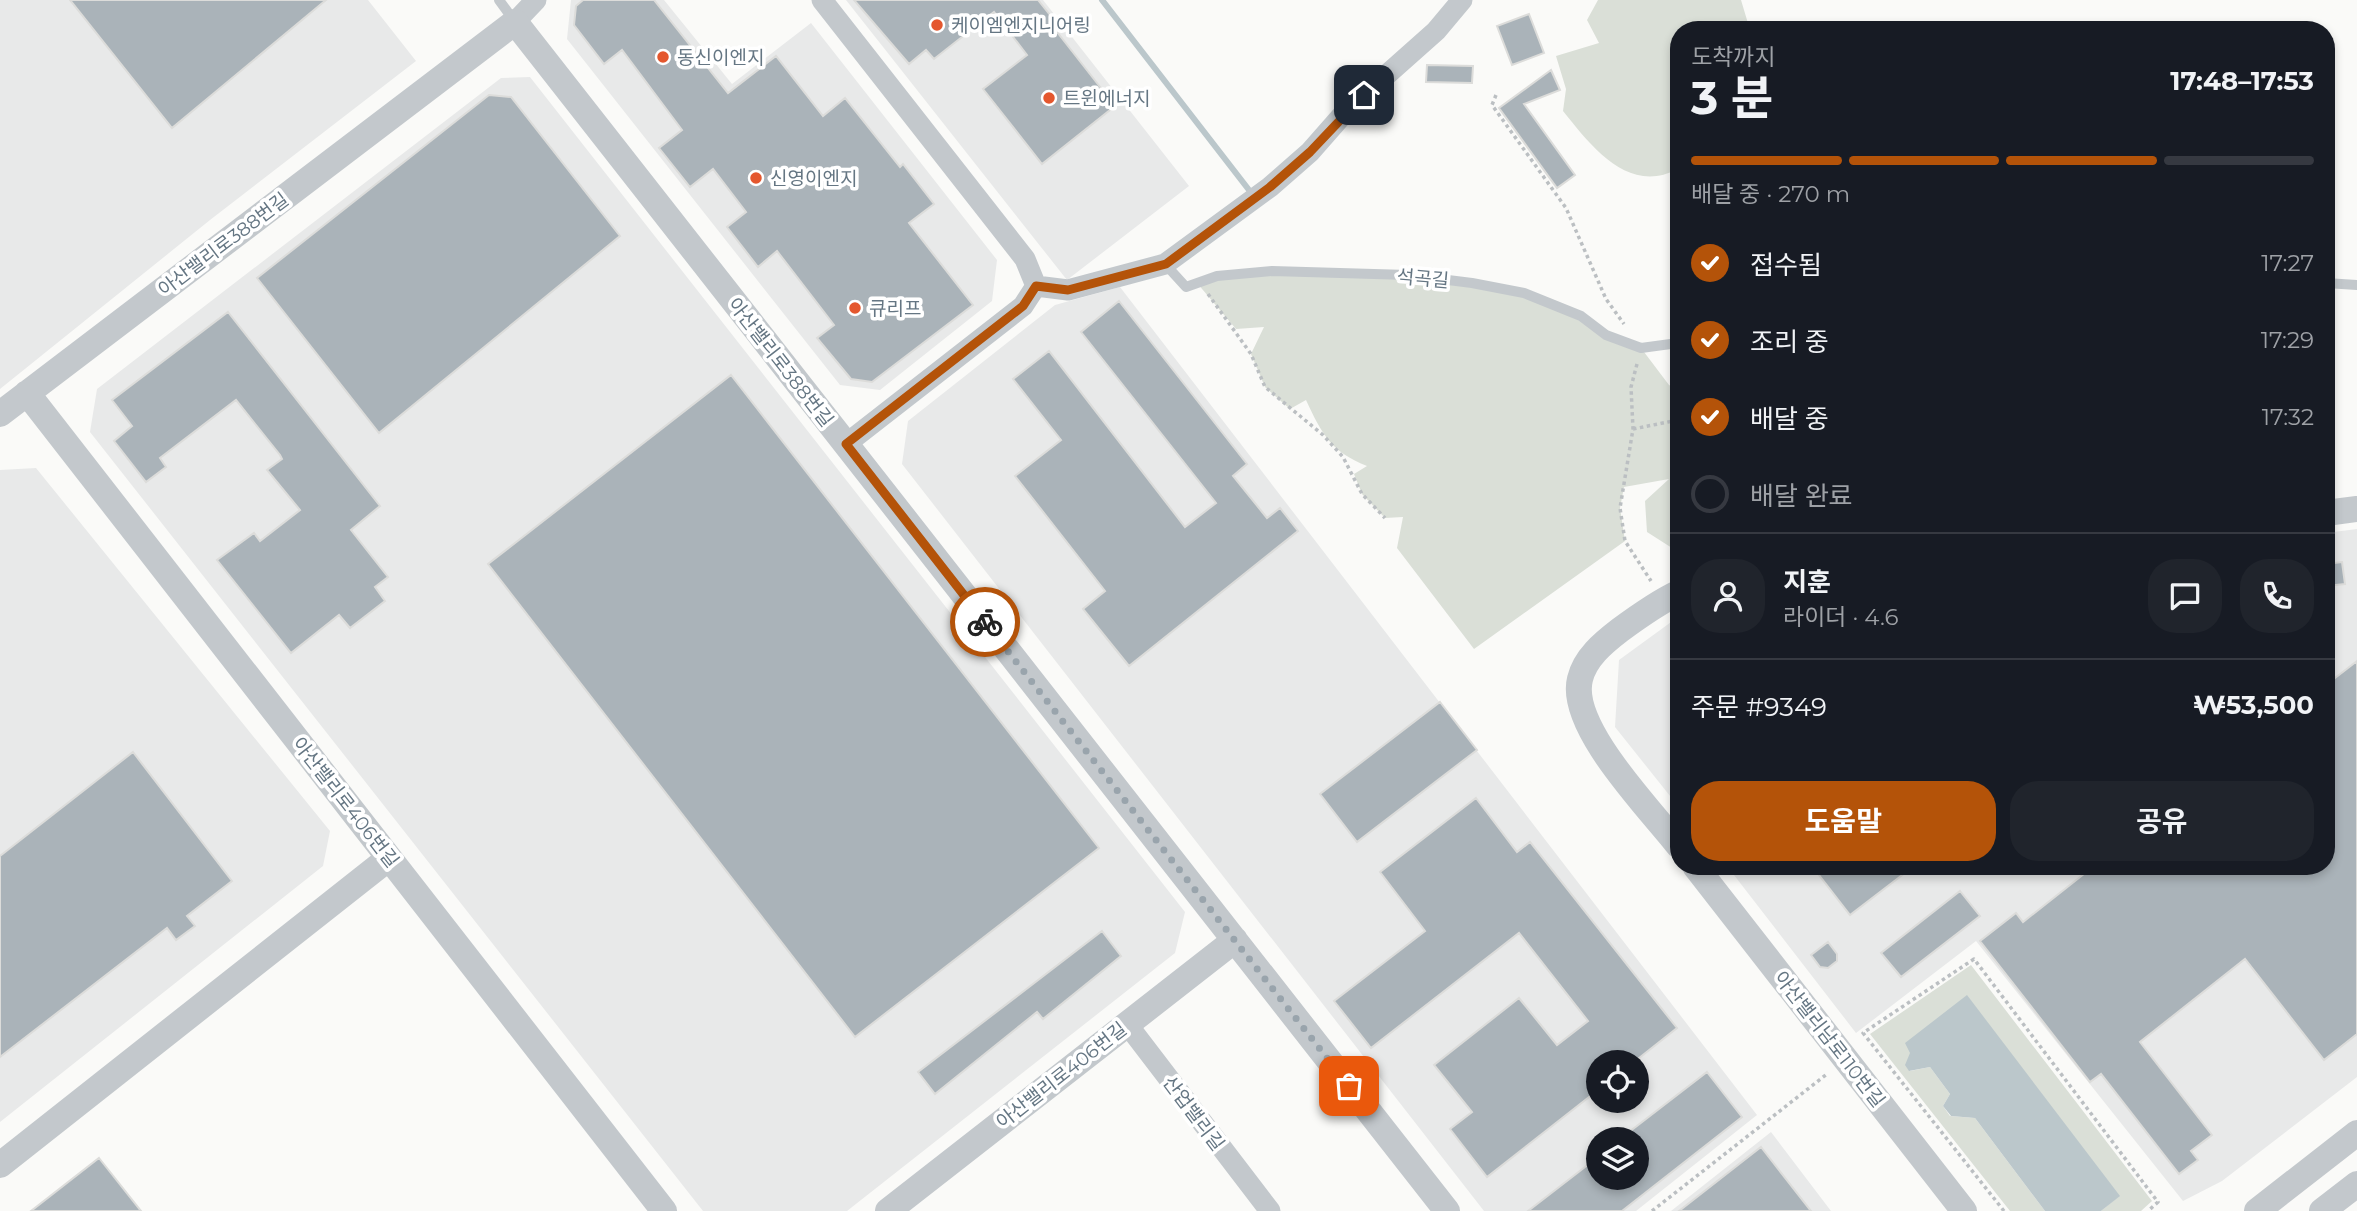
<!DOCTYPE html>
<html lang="ko">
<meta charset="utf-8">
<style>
body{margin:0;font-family:Montserrat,"Noto Sans KR",sans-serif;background:#20242c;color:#f1f3f6;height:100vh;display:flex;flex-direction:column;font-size:26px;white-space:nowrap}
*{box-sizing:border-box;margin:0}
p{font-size:23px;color:#9ea1a6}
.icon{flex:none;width:38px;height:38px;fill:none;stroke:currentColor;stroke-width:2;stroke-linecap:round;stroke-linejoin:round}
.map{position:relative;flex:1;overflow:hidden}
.panel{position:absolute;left:1670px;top:21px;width:665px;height:854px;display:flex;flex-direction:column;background:#171b24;border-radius:28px;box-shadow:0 4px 10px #0003}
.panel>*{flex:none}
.controls{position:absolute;left:1586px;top:1050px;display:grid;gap:14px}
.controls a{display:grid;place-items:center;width:63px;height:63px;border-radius:50%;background:#171b24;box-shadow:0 4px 10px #0003;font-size:35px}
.pin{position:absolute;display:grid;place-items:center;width:60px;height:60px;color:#fff;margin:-30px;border-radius:14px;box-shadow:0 4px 10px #0006}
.courier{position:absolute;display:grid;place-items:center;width:70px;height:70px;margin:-35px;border:5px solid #b45309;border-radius:50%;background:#fff;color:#222;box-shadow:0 2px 9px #0007}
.head em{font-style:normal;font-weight:700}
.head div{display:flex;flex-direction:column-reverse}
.head{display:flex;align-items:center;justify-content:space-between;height:119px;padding:0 21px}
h1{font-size:46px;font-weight:700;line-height:52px}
.bar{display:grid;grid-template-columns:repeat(4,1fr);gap:10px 7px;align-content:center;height:84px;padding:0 21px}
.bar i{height:9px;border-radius:5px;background:#363941}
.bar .selected{background:#b45309}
.bar p{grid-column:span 4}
.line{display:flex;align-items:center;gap:18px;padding:0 21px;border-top:2px solid #363941}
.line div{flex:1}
.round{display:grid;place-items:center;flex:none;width:74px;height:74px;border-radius:28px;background:#20242c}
ol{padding:0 21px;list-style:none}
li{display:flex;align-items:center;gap:21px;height:77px}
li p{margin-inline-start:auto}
li .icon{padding:7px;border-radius:50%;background:#b45309;color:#fff;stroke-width:4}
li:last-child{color:#9ea1a6}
li i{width:38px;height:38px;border:4px solid #363941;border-radius:50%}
.button{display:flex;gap:14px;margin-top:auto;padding:14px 21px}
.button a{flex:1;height:80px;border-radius:28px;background:#b45309;color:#fff;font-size:28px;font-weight:700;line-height:80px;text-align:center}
.button a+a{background:#20242c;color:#f1f3f6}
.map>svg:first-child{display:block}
.built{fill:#e8e9e9;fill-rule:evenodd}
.green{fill:#dadfd7}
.water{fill:#bbc7cb}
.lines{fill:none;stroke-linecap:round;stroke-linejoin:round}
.stream{stroke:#bbc7cb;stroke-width:6}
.building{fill:#aab3b9;stroke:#dcdcda;stroke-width:2}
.path{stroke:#bbbfc2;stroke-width:3.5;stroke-dasharray:3.5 3.5;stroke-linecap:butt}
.service{stroke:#c3c8cc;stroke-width:10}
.minor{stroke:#c3c8cc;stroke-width:21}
.tertiary{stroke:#c3c8cc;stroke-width:26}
.done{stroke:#99a4ac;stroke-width:7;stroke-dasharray:0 12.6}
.route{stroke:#b45309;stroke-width:9}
.poi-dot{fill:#e4572e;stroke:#fff;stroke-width:2.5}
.labels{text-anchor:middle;stroke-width:7;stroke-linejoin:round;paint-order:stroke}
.poi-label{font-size:19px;fill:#657683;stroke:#fff;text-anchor:start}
.street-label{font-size:19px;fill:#657683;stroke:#fff}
</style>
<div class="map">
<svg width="2357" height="1211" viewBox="0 0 2357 1211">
<rect width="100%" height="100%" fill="#fafaf8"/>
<path class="built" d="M0,0H368L416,61L210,220L0,389Z
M571,0H664L732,84L811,23L997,260L992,301L880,390L840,385L567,39Z
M846,0H1043L1189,186L1067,280Z
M530,77L1185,912L1175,953L847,1211H703L90,432L97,389L501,78Z
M1120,287L1757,1115L1636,1211H1484L902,464L908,421L1055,305ZM1598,1062H1636V1101H1598ZM1598,1139H1636V1178H1598Z
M36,468L330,831L323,866L0,1122V470Z
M2357,529V1077L2222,1181L2183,1201L1976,941L1856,1033L1727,866H2326V533Z
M1678,617V806L1615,727L1619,660Z
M1771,1132L1831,1211H1671Z"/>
<path class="green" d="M1598,0H1741L1750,30H1678V169C1628,195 1592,147 1563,111L1566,89L1556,56L1599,43L1587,20Z
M1344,273L1525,293L1641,348L1669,385L1678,390V546L1672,548L1647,532L1645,501L1669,479L1624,487L1620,508L1625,541L1474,649L1397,548L1403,517L1385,518L1362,494L1354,474L1367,466C1330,451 1322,434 1306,400L1290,409L1265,387L1251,354L1264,327L1236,329L1197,283L1217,276Z
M1971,965L2152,1201L2141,1211H2101L2119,1196L1967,996L1910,1053V1071L1930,1067L1950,1094L1943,1106L1950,1116L1975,1118L2045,1211H2010L1870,1034Z"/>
<path class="water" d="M1967,995L2120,1196L2101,1211H2045L1975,1118L1951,1116L1943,1106L1950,1094L1930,1067L1909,1071L1905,1065L1910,1053L1905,1043Z"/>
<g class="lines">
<path class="stream" d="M1102,0L1249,190"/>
</g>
<path class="building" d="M70,0H326L172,128Z
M583,0H654L728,93L776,56L823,116L845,98L900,167L903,164L934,204L909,223L973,305L872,382L851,379L817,338L834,325L777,251L758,267L727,227L746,212L713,169L690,187L659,148L682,130L622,50L604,64L574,25L576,6Z
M854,0H1038L1054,20L1050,23L1115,106L1042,164L983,89L1027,55L994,12L934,59L926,50L909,64Z
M1529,14L1544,53L1512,65L1497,26Z
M1427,65L1473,66L1472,83L1426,82Z
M1551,70L1560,90L1524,104L1575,175L1557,188L1499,108Z
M489,95L511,97L620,236L379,433L257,278Z
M1119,301L1247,464L1233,476L1267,518L1280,508L1298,531L1129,666L1083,609L1105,591L1015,476L1061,440L1013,379L1049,351L1185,527L1216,503L1081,332Z
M228,312L380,506L351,530L388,577L375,587L385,601L350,628L339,615L291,653L217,560L254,533L260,541L300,510L267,470L282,459L280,455L236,400L160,458L166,467L146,482L114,441L132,426L112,400Z
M731,375L1099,848L855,1037L488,564Z
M2342,562L2345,584L2326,586V564Z
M2357,661V1034L2324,1060L2245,959L2140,1042L2212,1135L2191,1151L2198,1160L2179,1174L2101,1074L2090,1082L1980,941L2016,913L2023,922L2094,866H2326V685Z
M1440,702L1477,750L1357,842L1320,794Z
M133,752L232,881L187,916L195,926L176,940L167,928L0,1057V856Z
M1476,798L1517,852L1530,842L1677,1028L1634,1062H1598V1090L1487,1177L1450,1129L1472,1112L1434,1065L1519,998L1557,1045L1588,1021L1519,933L1371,1048L1334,1001L1425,931L1380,872Z
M1812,866H1914L1850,915Z
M1960,891L1980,916L1901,977L1881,953Z
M1102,931L1121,956L1043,1019L1037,1012L935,1094L918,1072Z
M1828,942L1837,954V961L1828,968L1820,967L1811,955Z
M1707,1072L1742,1117L1622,1211H1528L1598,1157V1178H1636V1139H1620Z
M1761,1147L1811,1211H1679Z
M99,1158L141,1211H31Z"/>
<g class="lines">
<path class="path" d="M1496,95L1492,105L1566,208L1606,299L1624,324
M1208,294L1251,354L1265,387L1323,435L1343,457L1362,494L1385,518
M1637,364L1631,387L1633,429L1620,508L1625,541L1651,581
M1633,429L1678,420
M1652,1211L1827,1074
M2004,1211L1863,1033L1974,959L2158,1202L2148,1211"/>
<path class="service" d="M499,0L515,22
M1165,264L1186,287L1217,276L1272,271L1408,275L1472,283L1524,293L1581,316L1606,335L1641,348L1678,343
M2326,283L2357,285"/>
<path class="minor" d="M822,0L1025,259L1036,286L1023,306L846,444
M515,22L536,0
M1036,286L1068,290L1165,264L1270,187L1310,152L1346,111L1436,31L1462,0
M1127,1024L1270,1211"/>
<path class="tertiary" d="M27,393L664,1211
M0,414L515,22L1447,1211
M2326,513L2357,509
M1678,593C1657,603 1639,616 1620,630C1603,643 1585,658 1580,679C1568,726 1649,808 1678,845
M1695,866L1964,1211
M0,1165L389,858
M888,1211L1235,940
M2257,1211L2357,1133
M2322,1211L2357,1184"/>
</g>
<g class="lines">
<path class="done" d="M985,622L1349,1086"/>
<path class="route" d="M985,622L846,444L1023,306L1036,286L1068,290L1166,264L1270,187L1310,152L1364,95"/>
</g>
<g class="poi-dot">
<circle cx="937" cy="25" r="7"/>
<circle cx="663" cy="57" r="7"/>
<circle cx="1049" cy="98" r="7"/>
<circle cx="756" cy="178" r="7"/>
<circle cx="855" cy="308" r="7"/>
</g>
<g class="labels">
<g class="poi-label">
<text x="951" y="32">케이엠엔지니어링</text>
<text x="677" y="64">동신이엔지</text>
<text x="1063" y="105">트윈에너지</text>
<text x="770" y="185">신영이엔지</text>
<text x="869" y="315">큐리프</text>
</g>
<g class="street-label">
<text transform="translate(223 244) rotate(-37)" y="7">아산밸리로388번길</text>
<text transform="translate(1423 278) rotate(5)" y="7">석곡길</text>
<text transform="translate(781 362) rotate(52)" y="7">아산밸리로388번길</text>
<text transform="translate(346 802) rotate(52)" y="7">아산밸리로406번길</text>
<text transform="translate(1830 1039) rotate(52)" y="7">아산밸리남로110번길</text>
<text transform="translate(1061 1075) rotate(-38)" y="7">아산밸리로406번길</text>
<text transform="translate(1194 1113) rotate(53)" y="7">산업밸리길</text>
</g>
</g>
</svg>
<div class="controls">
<a><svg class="icon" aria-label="locate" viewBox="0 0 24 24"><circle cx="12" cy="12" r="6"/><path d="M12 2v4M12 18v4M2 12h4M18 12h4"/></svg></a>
<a><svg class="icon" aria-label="layers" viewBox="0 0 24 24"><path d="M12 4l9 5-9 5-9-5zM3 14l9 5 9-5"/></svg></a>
</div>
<div class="pin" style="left:1349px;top:1086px;background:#ea580c"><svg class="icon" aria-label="bag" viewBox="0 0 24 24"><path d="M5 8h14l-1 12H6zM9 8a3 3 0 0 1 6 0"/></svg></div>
<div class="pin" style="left:1364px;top:95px;background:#1f2937"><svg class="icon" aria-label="home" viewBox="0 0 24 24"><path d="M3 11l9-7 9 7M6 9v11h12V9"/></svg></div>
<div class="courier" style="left:985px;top:622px"><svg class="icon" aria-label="bike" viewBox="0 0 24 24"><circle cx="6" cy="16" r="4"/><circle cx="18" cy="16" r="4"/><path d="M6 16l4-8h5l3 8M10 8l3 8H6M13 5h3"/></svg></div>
<section class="panel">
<div class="head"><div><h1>3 분</h1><p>도착까지</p></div><em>17:48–17:53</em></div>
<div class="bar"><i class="selected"></i><i class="selected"></i><i class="selected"></i><i></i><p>배달 중 · 270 m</p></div>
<ol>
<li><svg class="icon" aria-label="check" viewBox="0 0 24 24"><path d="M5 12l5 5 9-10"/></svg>접수됨<p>17:27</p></li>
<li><svg class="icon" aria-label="check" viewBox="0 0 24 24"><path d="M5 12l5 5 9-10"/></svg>조리 중<p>17:29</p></li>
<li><svg class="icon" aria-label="check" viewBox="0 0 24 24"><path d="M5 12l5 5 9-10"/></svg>배달 중<p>17:32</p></li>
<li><i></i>배달 완료</li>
</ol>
<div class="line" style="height:126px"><a class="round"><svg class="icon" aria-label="person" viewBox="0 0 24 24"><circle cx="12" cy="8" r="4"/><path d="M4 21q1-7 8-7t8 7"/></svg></a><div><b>지훈</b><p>라이더 · 4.6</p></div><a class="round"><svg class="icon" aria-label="chat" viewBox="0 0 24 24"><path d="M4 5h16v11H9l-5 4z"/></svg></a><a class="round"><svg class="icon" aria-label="phone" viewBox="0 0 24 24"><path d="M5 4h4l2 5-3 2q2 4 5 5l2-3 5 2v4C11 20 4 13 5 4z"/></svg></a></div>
<div class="line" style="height:91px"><div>주문 #9349</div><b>₩53,500</b></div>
<div class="button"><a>도움말</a><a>공유</a></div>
</section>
</div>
